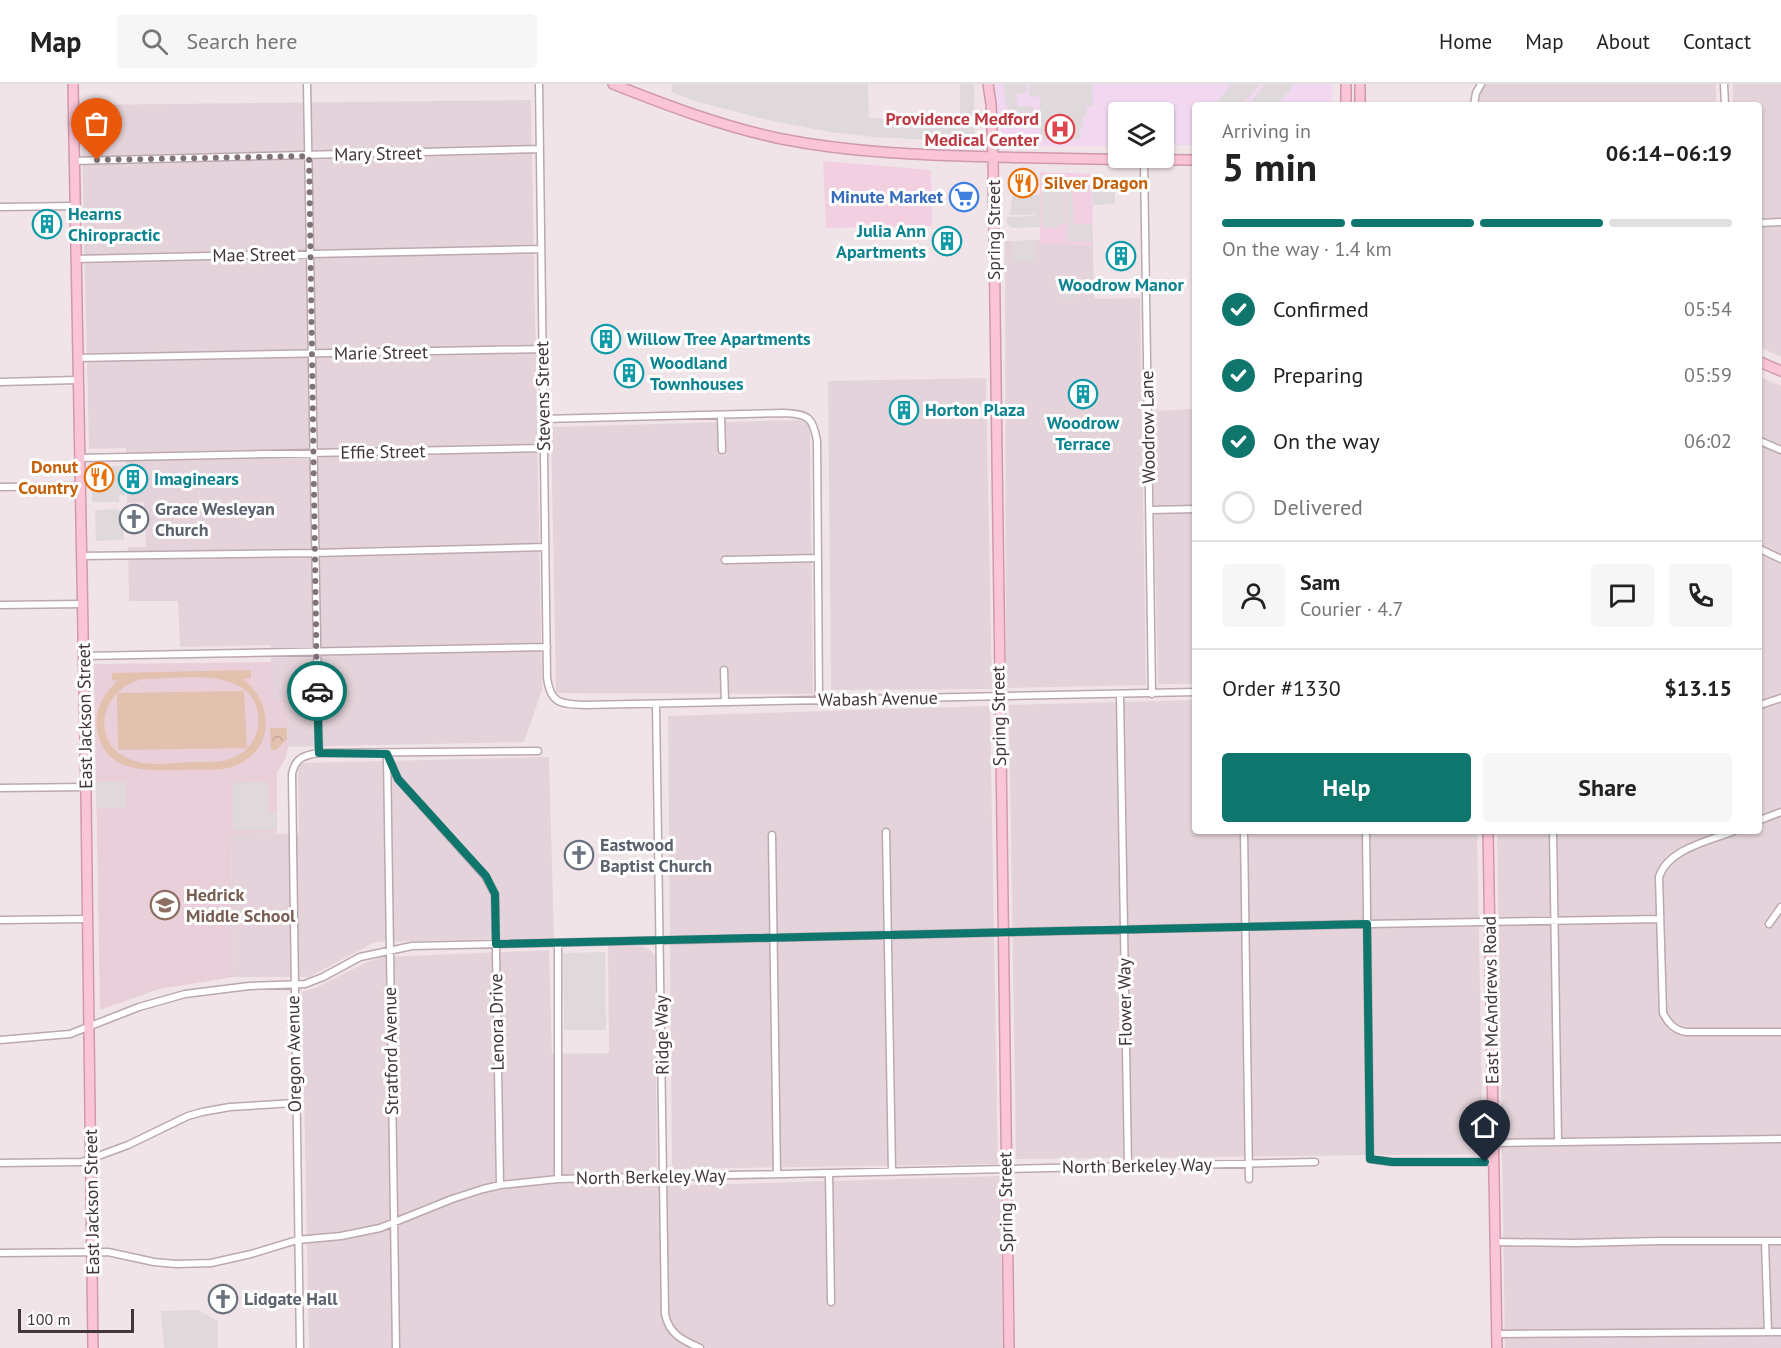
<!DOCTYPE html>
<meta charset="utf-8">
<style>
body{margin:0;font-family:"PT Sans",sans-serif;background:#f6f6f6;color:#222;height:100vh;display:flex;flex-direction:column;font-size:22px;white-space:nowrap}
*{box-sizing:border-box;margin:0}
p{font-size:20px;color:#767676}
.icon{flex:none;width:33px;height:33px;fill:none;stroke:currentColor;stroke-width:2;stroke-linecap:round;stroke-linejoin:round}
.map{position:relative;flex:1;overflow:hidden}
.details{position:absolute;left:1192px;top:18px;width:570px;height:732px;display:flex;flex-direction:column;background:#fff;border-radius:6px;box-shadow:0 2px 4px #0004}
.details>*{flex:none}
.controls{position:absolute;left:1108px;top:18px;display:grid;gap:12px}
.controls a{display:grid;place-items:center;width:66px;height:66px;border-radius:6px;background:#fff;box-shadow:0 2px 4px #0004;font-size:30px}
.scale{position:absolute;left:18px;bottom:15px;width:116px;box-sizing:border-box;padding-left:6px;border:3px solid #42353b;border-top:0;font-size:16px;line-height:21px;white-space:nowrap;color:#42353b;-webkit-text-stroke:4px #fff;paint-order:stroke}
.pin{position:absolute;display:grid;place-items:center;width:51px;height:51px;color:#fff;margin:-62px -26px;border-radius:50% 50% 50% 0;rotate:-45deg;box-shadow:0 0 6px #0007}
.pin .icon{rotate:45deg}
.courier{position:absolute;display:grid;place-items:center;width:60px;height:60px;margin:-30px;border:4px solid #0f766e;border-radius:50%;background:#fff;color:#222;box-shadow:0 2px 8px #0007}
.head em{font-style:normal;font-weight:700}
.head div{display:flex;flex-direction:column-reverse}
.head{display:flex;align-items:center;justify-content:space-between;height:102px;padding:0 30px}
h1{font-size:39px;font-weight:700;line-height:45px}
.bar{display:grid;grid-template-columns:repeat(4,1fr);gap:9px 6px;align-content:center;height:72px;padding:0 30px}
.bar i{height:8px;border-radius:4px;background:#e0e0e0}
.bar .on{background:#0f766e}
.bar p{grid-column:span 4}
.line{display:flex;align-items:center;gap:15px;padding:0 30px;border-top:2px solid #e0e0e0}
.line div{flex:1}
.round{display:grid;place-items:center;flex:none;width:63px;height:63px;border-radius:6px;background:#f6f6f6}
ol{padding:0 30px;list-style:none}
li{display:flex;align-items:center;gap:18px;height:66px}
li p{margin-inline-start:auto}
li .icon{padding:6px;border-radius:50%;background:#0f766e;color:#fff;stroke-width:4}
li:last-child{color:#767676}
li i{width:33px;height:33px;border:3px solid #e0e0e0;border-radius:50%}
.cta{display:flex;gap:12px;margin-top:auto;padding:12px 30px}
.cta a{flex:1;height:69px;border-radius:6px;background:#0f766e;color:#fff;font-size:24px;font-weight:700;line-height:69px;text-align:center}
.cta a+a{background:#f6f6f6;color:#222}
header{display:flex;align-items:center;gap:36px;box-sizing:border-box;height:84px;padding:0 30px;background:#fff;border-bottom:2px solid #e0e0e0}
header strong{font-size:28px}
nav{display:flex;gap:33px;margin-inline-start:auto;font-size:21px}
.search{width:420px;height:54px;background:#f6f6f6;display:flex;align-items:center;gap:15px;box-sizing:border-box;padding:0 21px;border-radius:6px;color:#767676;font-size:22px}
.map>svg:first-child{display:block}
.residential{fill:#e4d3da}
.commercial{fill:#f2d0e2}
.education{fill:#e9cfd9}
.medical{fill:#f1d8f0}
.park{fill:url(#park-crowns)}
.pitch{fill:#e2c1af;fill-rule:evenodd}
.parking{fill:#dfd9dc}
.lines{fill:none;stroke-linecap:round;stroke-linejoin:round}
.street-casing{stroke:#bba8b1;stroke-width:9}
.secondary-casing{stroke:#d099ad;stroke-width:12}
.street{stroke:#fff;stroke-width:6}
.secondary{stroke:#fac5d7;stroke-width:9}
.done{stroke:#7f7278;stroke-width:6;stroke-dasharray:0 10.8}
.route{stroke:#0f766e;stroke-width:8}
.labels{text-anchor:middle;stroke-width:6;stroke-linejoin:round;paint-order:stroke}
.health-label{font-size:18px;font-weight:bold;fill:#be3a42;stroke:#fff;text-anchor:end}
.street-label{font-size:18px;fill:#42353b;stroke:#fff}
.food-label{font-size:18px;font-weight:bold;fill:#c56008;stroke:#fff;text-anchor:start}
.shop-label{font-size:18px;font-weight:bold;fill:#366cbe;stroke:#fff;text-anchor:end}
.culture-label{font-size:18px;font-weight:bold;fill:#0d838f;stroke:#fff;text-anchor:start}
.worship-label{font-size:18px;font-weight:bold;fill:#5b616d;stroke:#fff;text-anchor:start}
.education-label{font-size:18px;font-weight:bold;fill:#785e54;stroke:#fff;text-anchor:start}
</style>
<header>
<strong>Map</strong>
<div class="search"><svg class="icon" aria-label="search" viewBox="0 0 24 24"><circle cx="10" cy="10" r="6"/><path d="M15 15l6 6"/></svg>Search here</div>
<nav><a>Home</a><a>Map</a><a>About</a><a>Contact</a></nav>
</header>
<div class="map">
<svg width="1781" height="1264" viewBox="0 0 1781 1264">
<defs>
<pattern id="park-crowns" width="20" height="18" patternUnits="userSpaceOnUse" patternTransform="scale(1.5)"><rect width="20" height="18" fill="#e2c1af"/><path d="M2 6a3 3 0 1 1 6 0M12 15a3 3 0 1 1 6 0" fill="none" stroke="#c3a697"/></pattern>
</defs>
<rect width="100%" height="100%" fill="#f1e4e9"/>
<path class="residential" d="M1479,0H1716V21H1480Z
M1733,0H1781V273L1760,263V21H1733Z
M531,16L542,606L524,658L288,663L286,615H271V561L180,563L178,517H129L128,463H146L144,418L127,419L126,364L89,365L81,21Z
M1040,156L1041,159L1093,161L1094,215L1140,214L1146,601L1006,604L1005,157Z
M1760,293L1781,302V1264H1505L1497,747H1760Z
M986,294L992,605L831,606L828,297Z
M1195,325V600H1158L1152,327Z
M801,336L810,341L813,610L556,609L551,343Z
M1195,616L1196,747H1477L1483,1070L1016,1075L1009,621Z
M990,622L998,1080L672,1085L668,632Z
M549,673L554,854L375,858L309,893H233L231,749L299,750L298,686L302,679Z
M608,862H643L651,867L655,872L657,1102L1000,1092L1003,1264H309L302,908L315,904L367,878L382,873L549,866L552,970L609,969Z"/>
<path class="commercial" d="M823,77L931,86L932,142L826,144Z
M1040,88L1092,90L1093,161L1040,159Z"/>
<path class="education" d="M271,578V615H286L288,663L286,674L277,689V749L231,750L233,893L159,905L100,926L94,580Z"/>
<path class="medical" d="M992,0H1332L1331,21H1196L1195,61H1164V28H1119V62H1004Z"/>
<path class="park" d="M270,644H287V655L276,666H271Z"/>
<path class="pitch" d="M251,586V594L243,595C273,618 276,664 237,681C222,688 203,685 187,686C151,686 104,692 97,645C94,625 104,609 118,597L112,596V589ZM145,595C180,595 251,581 258,630C260,642 256,655 247,664L244,607L117,609L118,666L248,664C232,680 213,678 192,678C173,679 150,683 132,676C87,661 101,601 145,595Z"/>
<path class="parking" d="M673,0H868L869,34L960,37V0H974L975,58L873,53L830,48L772,37L698,18L671,8Z
M1003,0H1026L1027,9L1016,10L1017,22H1033V32H1014V25H1007Z
M1029,0H1092L1093,22H1086L1087,33H1083V45H1080V55L1040,56V13L1029,12Z
M1232,0H1260L1242,21H1214Z
M1265,0H1295L1277,21H1248Z
M1041,91H1064V113L1058,114H1064L1065,140H1059L1058,143L1042,144V116H1047L1042,115Z
M1066,96H1072L1073,140H1091L1093,158L1067,157Z
M1115,97V120L1093,121V98Z
M1040,111V143L1011,144L1007,139V133L1035,132L1034,125V131H1010L1012,112Z
M1012,157H1036V177H1012Z
M1060,192H1068L1070,199H1077V214H1060Z
M124,381L125,411H119V418H92V402L107,401V383Z
M118,425L119,427H123L124,456L96,457L95,426Z
M126,697V724H97L96,698Z
M267,698L268,729H277V746H233V699Z
M605,868L606,946H564L563,869Z
M198,1226L218,1237V1264H164L161,1227Z"/>
<g class="lines">
<g class="street-casing">
<path id="street" d="M307,0L319,669
M539,0L547,593C550,620 561,620 585,621L1196,608
M1724,0L1725,21
M1474,21L1476,9L1481,0
M1144,76L1152,610
M73,77L539,65
M0,123L75,122
M1760,139L1781,138
M75,175L540,165
M77,274L542,265
M0,298L77,296
M721,332L722,366
M543,335L784,329C808,330 813,333 817,357L819,617
M1760,357L1781,366
M79,374L544,364
M0,403L80,402
M1150,426L1196,425
M1760,465L1781,475
M81,472L315,469L545,463
M725,476L817,474
M0,521L82,520
M84,572L547,563
M724,586L725,618
M1120,610L1128,1082
M656,620L665,1230C669,1250 682,1256 700,1264
M1760,621L1781,614
M387,670L396,1264
M388,673L398,695L485,792L495,810L500,1101
M0,704L86,703
M1760,736L1781,728
M1244,747L1249,1095
M1366,747L1370,1075L1392,1078H1494
M1553,747L1558,1057
M1734,747C1709,757 1668,765 1659,793L1663,929C1668,939 1674,946 1686,948H1781
M886,748L892,1088
M772,751L777,1090
M0,836L88,835
M1769,840L1781,823
M558,859V1095
M0,956L70,950L139,923L185,910L249,902L305,900L323,893L360,873L412,862L1367,840L1660,835
M1493,1059L1781,1055
M0,1079L82,1078L128,1061L188,1032L202,1028L230,1023L295,1019
M829,1089L831,1218
M1495,1158L1575,1159L1660,1157H1781
M1765,1158L1768,1248
M0,1169L108,1168L154,1178L176,1180L211,1179L251,1170L297,1156L341,1152L380,1144L452,1115L483,1105L500,1101L558,1095L1315,1078
M1496,1250L1781,1248
M300,1264L292,690C295,674 304,671 319,669L538,667"/>
</g>
<g class="secondary-casing">
<path id="secondary" d="M73,0L86,711L93,1264
M613,0C668,22 724,43 782,55C853,69 923,71 995,73C1062,75 1129,76 1196,76
M988,0L991,20L993,73L1009,1264
M1346,0V21
M1360,0V21
M1760,278L1781,287
M1488,747L1497,1264"/>
</g>
<use href="#street" class="street"/>
<use href="#secondary" class="secondary"/>
</g>
<g class="lines">
<path class="done" d="M97,76L309,72L317,607"/>
<path class="route" d="M317,607L319,669L387,670L398,695L486,792L495,810L496,860L1367,840L1370,1075L1392,1078H1485"/>
</g>
<defs>
<g id="hospital-ring" transform="scale(1.5)"><circle r="9.5" fill="#fff" stroke="#e0444e" stroke-width="1.5"/><path d="M-5-5h3v3.5h4V-5h3V5h-3V1.5h-4V5h-3Z" fill="#e0444e"/></g>
<g id="restaurant-ring" transform="scale(1.5)"><circle r="9.5" fill="#fff" stroke="#e8710a" stroke-width="1.5"/><path d="M-5-6h1v4h1v-4h1v4h1v-4h1v5L-1.5 .5V6h-2V.5L-5-1ZM5-6V6H3V1.5H1.5Q1.5-4 5-6Z" fill="#e8710a"/></g>
<g id="supermarket-ring" transform="scale(1.5)"><circle r="9.5" fill="#fff" stroke="#3f7fe0" stroke-width="1.5"/><path d="M-6-5.5h2.5l.6 2H6L4.5 2H-2.5L-4.4-4H-6ZM-1.5 3.2a1.3 1.3 0 1 0 .1 0ZM3 3.2a1.3 1.3 0 1 0 .1 0Z" fill="#3f7fe0"/></g>
<g id="building-ring" transform="scale(1.5)"><circle r="9.5" fill="#fff" stroke="#0f9aa8" stroke-width="1.5"/><path d="M-4-6H4V6H1V3H-1V6H-4ZM-2.5-4.3h1.7v1.8h-1.7ZM.8-4.3h1.7v1.8H.8ZM-2.5-1h1.7V.8h-1.7ZM.8-1h1.7V.8H.8Z" fill="#0f9aa8"/></g>
<g id="church-ring" transform="scale(1.5)"><circle r="9.5" fill="#fff" stroke="#6b7280" stroke-width="1.5"/><path d="M-1.2-6h2.4v3.5h3.3v2.4h-3.3V6h-2.4V-.1h-3.3v-2.4h3.3Z" fill="#6b7280"/></g>
<g id="school-ring" transform="scale(1.5)"><circle r="9.5" fill="#fff" stroke="#8d6e63" stroke-width="1.5"/><path d="M0-5L7-2L0 1L-7-2ZM-4 1L0 2.5L4 1V4Q0 6-4 4Z" fill="#8d6e63"/></g>
</defs>
<g fill-rule="evenodd">
<use href="#hospital-ring" x="1060" y="45"/>
<use href="#restaurant-ring" x="1023" y="99"/>
<use href="#supermarket-ring" x="964" y="113"/>
<use href="#building-ring" x="47" y="140"/>
<use href="#building-ring" x="947" y="157"/>
<use href="#building-ring" x="1121" y="172"/>
<use href="#building-ring" x="606" y="255"/>
<use href="#building-ring" x="629" y="289"/>
<use href="#building-ring" x="1083" y="310"/>
<use href="#building-ring" x="904" y="326"/>
<use href="#restaurant-ring" x="99" y="393"/>
<use href="#building-ring" x="133" y="395"/>
<use href="#church-ring" x="134" y="435"/>
<use href="#church-ring" x="579" y="771"/>
<use href="#school-ring" x="165" y="821"/>
<use href="#church-ring" x="223" y="1215"/>
</g>
<g class="labels">
<g class="health-label">
<text x="1039" y="41">Providence Medford<tspan x="1039" dy="21">Medical Center</tspan></text>
</g>
<g class="street-label">
<text transform="translate(378 70) rotate(-1)" y="6">Mary Street</text>
<text transform="translate(994 146) rotate(-90)" y="6">Spring Street</text>
<text transform="translate(254 171) rotate(-1)" y="6">Mae Street</text>
<text transform="translate(381 269) rotate(-1)" y="6">Marie Street</text>
<text transform="translate(543 312) rotate(-91)" y="6">Stevens Street</text>
<text transform="translate(1148 343) rotate(-91)" y="6">Woodrow Lane</text>
<text transform="translate(383 368) rotate(-1)" y="6">Effie Street</text>
<text transform="translate(878 615) rotate(-1)" y="6">Wabash Avenue</text>
<text transform="translate(85 632) rotate(-91)" y="6">East Jackson Street</text>
<text transform="translate(999 632) rotate(-91)" y="6">Spring Street</text>
<text transform="translate(1491 916) rotate(-91)" y="6">East McAndrews Road</text>
<text transform="translate(1125 918) rotate(-91)" y="6">Flower Way</text>
<text transform="translate(497 938) rotate(-91)" y="6">Lenora Drive</text>
<text transform="translate(662 951) rotate(-91)" y="6">Ridge Way</text>
<text transform="translate(391 967) rotate(-91)" y="6">Stratford Avenue</text>
<text transform="translate(294 970) rotate(-91)" y="6">Oregon Avenue</text>
<text transform="translate(1137 1082) rotate(-1)" y="6">North Berkeley Way</text>
<text transform="translate(651 1093) rotate(-1)" y="6">North Berkeley Way</text>
<text transform="translate(92 1118) rotate(-91)" y="6">East Jackson Street</text>
<text transform="translate(1006 1118) rotate(-91)" y="6">Spring Street</text>
</g>
<g class="food-label">
<text x="1044" y="105">Silver Dragon</text>
<text x="78" y="389" text-anchor="end">Donut<tspan x="78" dy="21">Country</tspan></text>
</g>
<g class="shop-label">
<text x="943" y="119">Minute Market</text>
</g>
<g class="culture-label">
<text x="68" y="136">Hearns<tspan x="68" dy="21">Chiropractic</tspan></text>
<text x="926" y="153" text-anchor="end">Julia Ann<tspan x="926" dy="21">Apartments</tspan></text>
<text x="1121" y="207" text-anchor="middle">Woodrow Manor</text>
<text x="627" y="261">Willow Tree Apartments</text>
<text x="650" y="285">Woodland<tspan x="650" dy="21">Townhouses</tspan></text>
<text x="925" y="332">Horton Plaza</text>
<text x="1083" y="345" text-anchor="middle">Woodrow<tspan x="1083" dy="21">Terrace</tspan></text>
<text x="154" y="401">Imaginears</text>
</g>
<g class="worship-label">
<text x="155" y="431">Grace Wesleyan<tspan x="155" dy="21">Church</tspan></text>
<text x="600" y="767">Eastwood<tspan x="600" dy="21">Baptist Church</tspan></text>
<text x="244" y="1221">Lidgate Hall</text>
</g>
<g class="education-label">
<text x="186" y="817">Hedrick<tspan x="186" dy="21">Middle School</tspan></text>
</g>
</g>
</svg>
<div class="controls">
<a><svg class="icon" aria-label="layers" viewBox="0 0 24 24"><path d="M12 4l9 5-9 5-9-5zM3 14l9 5 9-5"/></svg></a>
</div>
<div class="scale">100 m</div>
<div class="pin" style="left:97px;top:76px;background:#ea580c"><svg class="icon" aria-label="bag" viewBox="0 0 24 24"><path d="M5 8h14l-1 12H6zM9 8a3 3 0 0 1 6 0"/></svg></div>
<div class="pin" style="left:1485px;top:1078px;background:#1f2937"><svg class="icon" aria-label="home" viewBox="0 0 24 24"><path d="M3 11l9-7 9 7M6 9v11h12V9"/></svg></div>
<div class="courier" style="left:317px;top:607px"><svg class="icon" aria-label="car" viewBox="0 0 24 24"><path d="M5 17H2v-5l4-1 3-4h7l3 4 3 1v5h-3M9 17h6M6 11h13"/><circle cx="7" cy="17" r="2"/><circle cx="17" cy="17" r="2"/></svg></div>
<section class="details">
<div class="head"><div><h1>5 min</h1><p>Arriving in</p></div><em>06:14–06:19</em></div>
<div class="bar"><i class="on"></i><i class="on"></i><i class="on"></i><i></i><p>On the way · 1.4 km</p></div>
<ol>
<li><svg class="icon" aria-label="check" viewBox="0 0 24 24"><path d="M5 12l5 5 9-10"/></svg>Confirmed<p>05:54</p></li>
<li><svg class="icon" aria-label="check" viewBox="0 0 24 24"><path d="M5 12l5 5 9-10"/></svg>Preparing<p>05:59</p></li>
<li><svg class="icon" aria-label="check" viewBox="0 0 24 24"><path d="M5 12l5 5 9-10"/></svg>On the way<p>06:02</p></li>
<li><i></i>Delivered</li>
</ol>
<div class="line" style="height:108px"><a class="round"><svg class="icon" aria-label="person" viewBox="0 0 24 24"><circle cx="12" cy="8" r="4"/><path d="M4 21q1-7 8-7t8 7"/></svg></a><div><b>Sam</b><p>Courier · 4.7</p></div><a class="round"><svg class="icon" aria-label="chat" viewBox="0 0 24 24"><path d="M4 5h16v11H9l-5 4z"/></svg></a><a class="round"><svg class="icon" aria-label="phone" viewBox="0 0 24 24"><path d="M5 4h4l2 5-3 2q2 4 5 5l2-3 5 2v4C11 20 4 13 5 4z"/></svg></a></div>
<div class="line" style="height:78px"><div>Order #1330</div><b>$13.15</b></div>
<div class="cta"><a>Help</a><a>Share</a></div>
</section>
</div>
